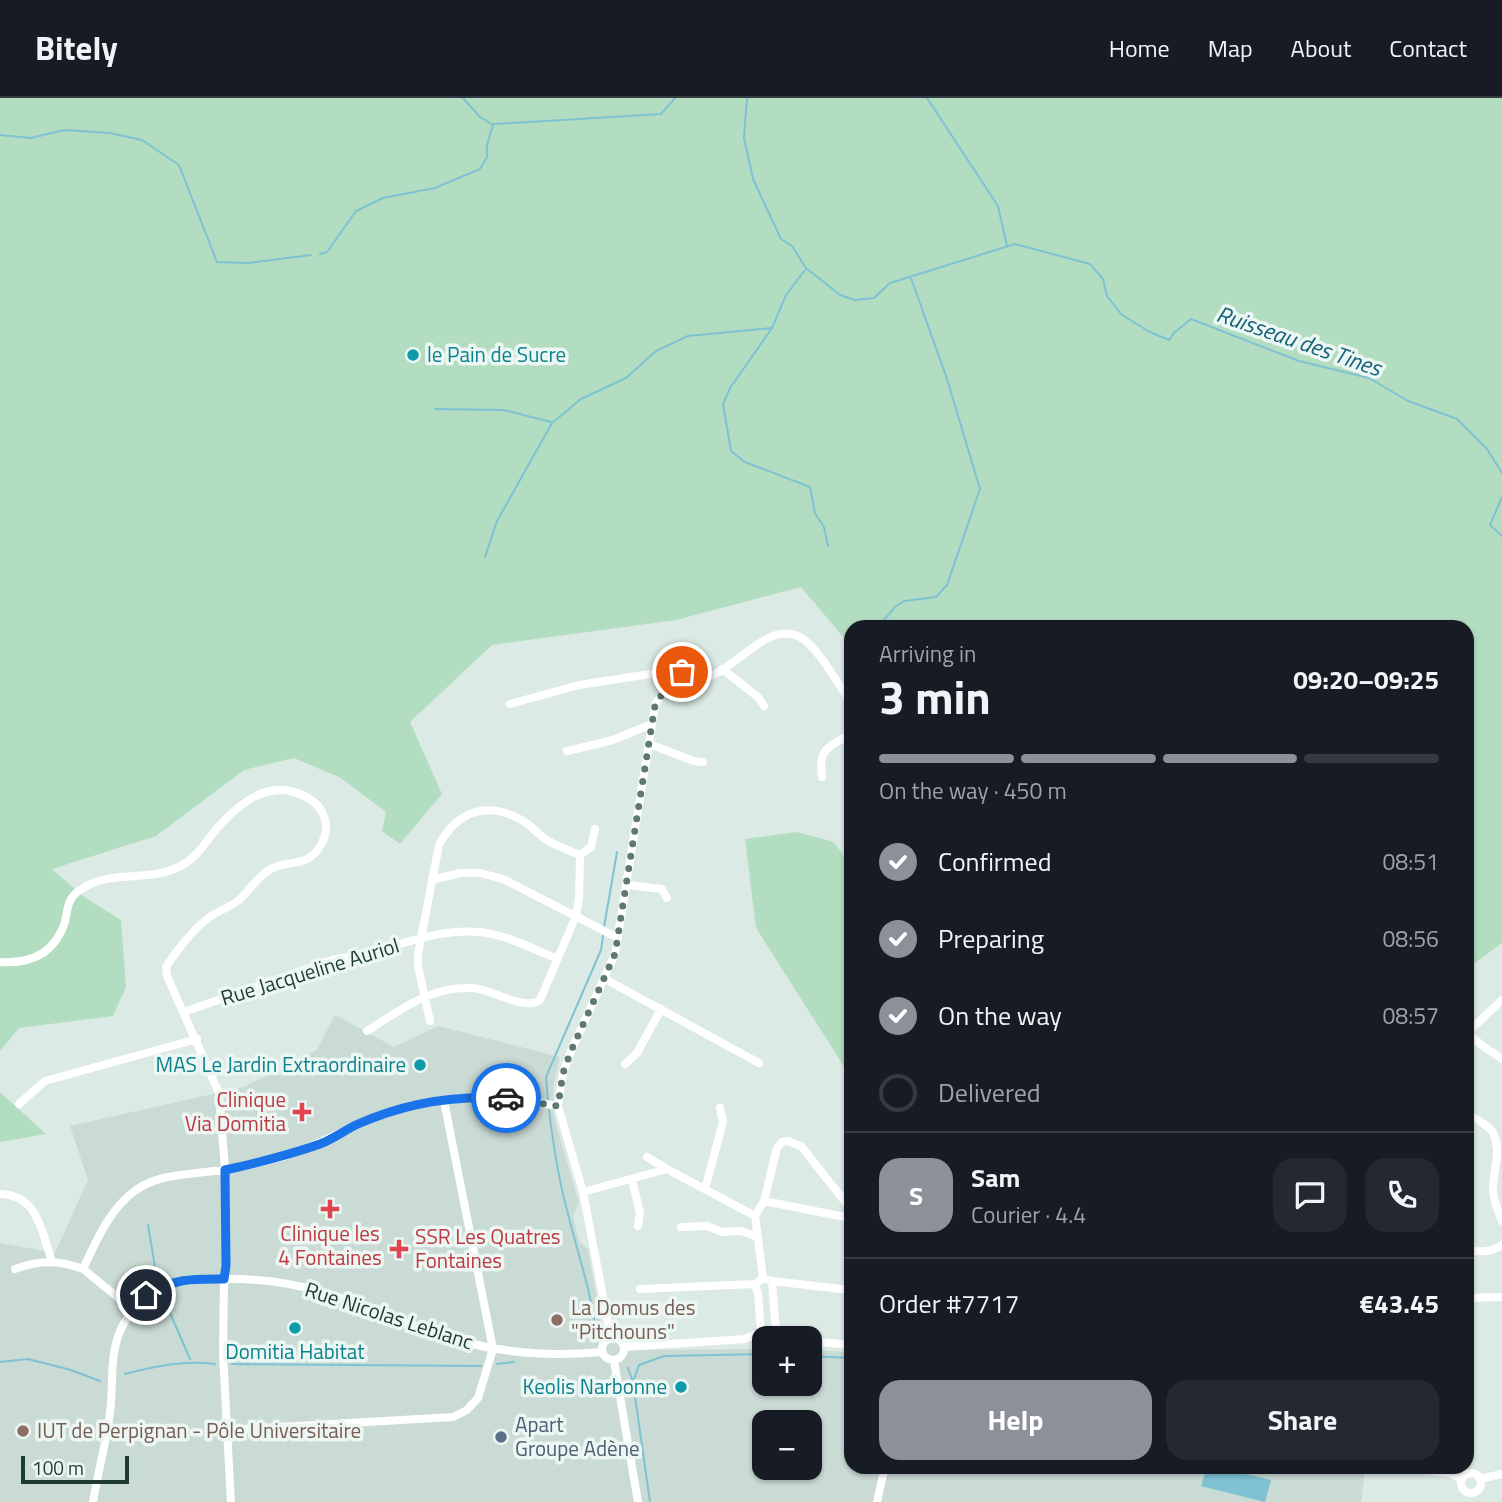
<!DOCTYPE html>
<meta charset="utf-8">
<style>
body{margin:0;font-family:"Titillium Web",sans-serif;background:#242831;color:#f1f3f6;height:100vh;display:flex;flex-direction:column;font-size:26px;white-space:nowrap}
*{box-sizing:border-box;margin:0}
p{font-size:23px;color:#9ea1a6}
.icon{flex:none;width:38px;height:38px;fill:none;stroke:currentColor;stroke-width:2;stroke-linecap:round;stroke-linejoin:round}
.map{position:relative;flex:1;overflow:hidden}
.side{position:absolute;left:844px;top:522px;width:630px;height:854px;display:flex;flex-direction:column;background:#171b24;border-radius:21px;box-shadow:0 2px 5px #0004}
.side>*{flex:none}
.buttons{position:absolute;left:752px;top:1228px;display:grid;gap:14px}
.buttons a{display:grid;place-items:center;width:70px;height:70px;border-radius:14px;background:#171b24;box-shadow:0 2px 5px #0004;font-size:35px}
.scale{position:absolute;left:21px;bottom:18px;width:108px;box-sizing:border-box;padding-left:7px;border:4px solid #1d3a34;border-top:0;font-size:19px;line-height:24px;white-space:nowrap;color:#1d3a34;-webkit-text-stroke:5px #ecf6f2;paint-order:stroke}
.pin{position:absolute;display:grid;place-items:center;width:60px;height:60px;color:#fff;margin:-30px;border:4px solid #fff;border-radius:50%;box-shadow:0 2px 7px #0007}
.courier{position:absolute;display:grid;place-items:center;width:70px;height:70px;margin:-35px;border:5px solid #1a73e8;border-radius:50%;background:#fff;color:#222;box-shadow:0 2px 9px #0007}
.head em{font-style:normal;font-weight:700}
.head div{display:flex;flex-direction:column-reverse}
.head{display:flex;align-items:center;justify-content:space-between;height:119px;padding:0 35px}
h1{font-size:46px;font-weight:700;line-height:52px}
.bar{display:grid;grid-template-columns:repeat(4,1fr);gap:10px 7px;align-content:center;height:84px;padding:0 35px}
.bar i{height:9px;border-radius:5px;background:#363941}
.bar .active{background:#8c9099}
.bar p{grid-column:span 4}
.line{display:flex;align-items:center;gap:18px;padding:0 35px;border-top:2px solid #363941}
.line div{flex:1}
.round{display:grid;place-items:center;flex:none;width:74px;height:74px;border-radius:21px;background:#242831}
ol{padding:0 35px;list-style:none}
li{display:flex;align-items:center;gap:21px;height:77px}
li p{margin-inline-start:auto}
li .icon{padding:7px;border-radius:50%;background:#8c9099;color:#fff;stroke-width:4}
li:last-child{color:#9ea1a6}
li i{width:38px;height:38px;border:4px solid #363941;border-radius:50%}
.action{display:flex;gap:14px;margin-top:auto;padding:14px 35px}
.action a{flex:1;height:80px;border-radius:21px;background:#8c9099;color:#fff;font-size:28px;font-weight:700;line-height:80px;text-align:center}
.action a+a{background:#242831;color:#f1f3f6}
header{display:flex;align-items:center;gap:42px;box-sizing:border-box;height:98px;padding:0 35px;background:#171b24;border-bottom:2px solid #363941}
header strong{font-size:33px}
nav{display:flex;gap:38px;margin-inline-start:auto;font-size:24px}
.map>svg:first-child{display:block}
.built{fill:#cadad4;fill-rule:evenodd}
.green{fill:#b3ddc1}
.water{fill:#7fc2d4}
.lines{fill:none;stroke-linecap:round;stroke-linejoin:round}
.stream{stroke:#7fc2d4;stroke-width:2}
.minor{stroke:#fff;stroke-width:8}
.done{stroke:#607872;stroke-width:7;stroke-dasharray:0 12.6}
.route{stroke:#1a73e8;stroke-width:9}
.culture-dot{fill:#0f9aa8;stroke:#ecf6f2;stroke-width:2.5}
.health-dot{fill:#e0444e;stroke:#ecf6f2;stroke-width:2.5}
.education-dot{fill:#8d6e63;stroke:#ecf6f2;stroke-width:2.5}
.service-dot{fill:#5c6f8a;stroke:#ecf6f2;stroke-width:2.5}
.labels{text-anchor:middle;stroke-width:7;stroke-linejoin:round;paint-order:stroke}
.culture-label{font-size:21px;fill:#0d838f;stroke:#ecf6f2;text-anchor:end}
.street-label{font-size:21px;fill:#1d3a34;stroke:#ecf6f2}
.health-label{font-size:21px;fill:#be3a42;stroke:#ecf6f2;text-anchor:end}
.education-label{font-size:21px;fill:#785e54;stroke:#ecf6f2;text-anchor:start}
.service-label{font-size:21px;fill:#4e5e75;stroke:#ecf6f2;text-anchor:start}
.water-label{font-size:23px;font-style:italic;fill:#146279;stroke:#ecf6f2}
</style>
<header>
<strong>Bitely</strong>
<nav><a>Home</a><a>Map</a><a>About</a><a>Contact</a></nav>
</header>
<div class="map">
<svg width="1502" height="1404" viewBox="0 0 1502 1404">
<rect width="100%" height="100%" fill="#dceae5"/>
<path class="built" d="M335,917L394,949L438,928L560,959L553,989L554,1019L579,1105L573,1118L579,1143L588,1151L603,1237L629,1252L765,1251V1286H810V1252L850,1254V1368H1337L1365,1372L1361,1404H0V1145L55,1155L88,1082L70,1028L244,989L317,952ZM765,1325H810V1370H765Z"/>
<path class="green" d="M0,0H1502V845L1467,871L1466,528H850V547L801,489L676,522L492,547L410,624L442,696L400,746L382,733L386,714L341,680L294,660L244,672L156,738L52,771L84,799L121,822L126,889L113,918L19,930L0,953Z
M797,734L834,744L850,767V978L756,830L745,741Z
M0,994L46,1036L0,1044Z"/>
<path class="water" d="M1207,1369H1217L1271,1382L1265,1404L1201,1388Z"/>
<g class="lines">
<path class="stream" d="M463,0L480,19L493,27
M747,0L744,40L753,81L781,141L792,148L806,170L840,197L855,202L874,200L890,185L1015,146L1090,166L1103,181L1107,198L1122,217L1150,234L1169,242L1174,235L1191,221L1299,263L1369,280L1408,303L1457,321L1487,351L1502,375
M927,0L998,108L1007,148
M494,26L661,16L675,0
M0,37L31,40L64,32L110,35L142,42L179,67L217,164L248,165L311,157
M320,156L327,154L356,113L383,100L435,90L480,71L487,59V47L493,27
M772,230L730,290L723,306L731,353L745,364L810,389L815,415L824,429L828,448
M435,311L504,312L551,324
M1502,399L1490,427L1502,438
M485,459L497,423L552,325L581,301L626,280L656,253L688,238L772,230L786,197L805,172
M879,528L895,509L904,503L936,499L947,487L980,391L947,281L911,180
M604,829L617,754
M548,1002L546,979L601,852L603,838
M549,1012C553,1045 558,1079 567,1112C577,1154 592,1194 596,1237
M148,1127L156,1175
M164,1201L190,1261
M810,1258L850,1260
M0,1264L28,1261L71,1272L100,1283
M232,1266L481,1268
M497,1266L514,1264
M628,1270L633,1284L650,1404
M125,1276C156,1268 183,1262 215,1266
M633,1284L639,1267L664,1258L765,1256"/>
<path class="minor" d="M657 579a13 13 0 1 1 26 0a13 13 0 1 1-26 0Z
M722,571L758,599L764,608
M683,578C687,579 694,582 699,581C733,578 765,521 800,539C818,549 838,586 850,603
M510,606L579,587L657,575
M649,646L694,663L703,664
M567,653L613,642L652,626
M822,679C818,650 828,650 850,636
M432,782L460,775H480L503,781L618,840
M628,787L662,791L667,800
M0,864C31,866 55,855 65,824C68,810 67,801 80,792C114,768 154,789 190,762C203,752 210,737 221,726C245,700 274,680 308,700C324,709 331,728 322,745C308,772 289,760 269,772C257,779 249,793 239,802C229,810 217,813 207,821C192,833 176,853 166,869L167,878L219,995L225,1072L226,1168L224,1181L223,1257L231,1404
M605,881L759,965
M184,914L335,861C384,856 430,829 480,834C507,837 533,851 558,861
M430,923L418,868V856L439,747C457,713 488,702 523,723C531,727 537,735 544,740C555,748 568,752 580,757L591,749L595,731
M367,933C401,912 429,888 472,890C491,890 524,914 540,902L576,818L579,800L580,757
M1466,933L1480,946L1502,961
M1468,934L1502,902
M625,966L637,955L661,911
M19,1006L45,983L197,941
M1466,1015C1475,1020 1487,1026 1493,1034C1502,1056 1493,1070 1493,1091C1493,1102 1498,1113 1502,1123
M647,1059L667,1071
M632,1082L640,1115L638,1128
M705,1091L723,1024L720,1010
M583,1094L667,1071L755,1118
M0,1096C39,1097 41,1134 52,1163
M764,1103L850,1120
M755,1118L764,1103L777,1050L782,1044L788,1043L801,1048L850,1110
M755,1118L763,1180
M681,1129L707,1128L722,1134L741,1133L758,1139
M1466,1152C1480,1154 1490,1155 1502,1147
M15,1171C39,1162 59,1162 83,1171L132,1211
M83,1171C96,1143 110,1110 136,1092C159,1076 186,1077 213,1073C232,1071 252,1067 271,1062C311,1052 346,1030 384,1016C440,995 500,997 558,1008
M772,1183L850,1192
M640,1191L755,1186
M1466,1200L1502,1199
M761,1234L758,1196L755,1186L763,1180L772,1183L776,1233
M602 1251a11 11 0 1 1 22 0a11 11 0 1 1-22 0Z
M611,1241L583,1094L558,1008L563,975L571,953L615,856L655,607L665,592
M810,1243L850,1247
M624,1249L745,1241C763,1233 770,1229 787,1241
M614,1263L638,1404
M227,1332L453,1319L467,1312L478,1300L493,1251L444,1003
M1389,1368L1449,1375L1461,1381
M1461 1385a10 10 0 1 1 20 0a10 10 0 1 1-20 0Z
M1480,1381L1502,1376
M93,1404C98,1374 106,1345 110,1315C114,1286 108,1255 123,1227C145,1187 173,1182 216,1181C253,1180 290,1184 326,1195C373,1210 417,1232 465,1244C509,1256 558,1258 602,1254
M877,1404L885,1368"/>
</g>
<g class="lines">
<path class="done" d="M506,1000L558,1008L563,975L571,953L615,856L655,607L665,592H674L681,586L682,574"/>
<path class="route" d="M146,1197C176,1180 191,1181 224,1181L226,1168L225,1072C257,1065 289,1057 320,1046C333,1041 345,1032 358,1026C405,1005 455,997 506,1000"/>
</g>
<g class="culture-dot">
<circle cx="413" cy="257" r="7"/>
<circle cx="420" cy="967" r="7"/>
<circle cx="295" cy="1230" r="7"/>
<circle cx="681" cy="1289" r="7"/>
</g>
<g class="health-dot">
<path d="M298.5 1003.5h7v7h7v7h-7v7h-7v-7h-7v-7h7z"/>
<path d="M326.5 1100.5h7v7h7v7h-7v7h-7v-7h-7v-7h7z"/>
<path d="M395.5 1140.5h7v7h7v7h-7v7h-7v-7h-7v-7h7z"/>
</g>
<g class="education-dot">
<circle cx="557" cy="1222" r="7"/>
<circle cx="23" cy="1333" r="7"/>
</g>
<circle class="service-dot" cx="501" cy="1339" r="7"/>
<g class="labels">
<g class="culture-label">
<text x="427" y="264" text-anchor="start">le Pain de Sucre</text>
<text x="406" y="974">MAS Le Jardin Extraordinaire</text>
<text x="295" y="1261" text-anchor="middle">Domitia Habitat</text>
<text x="667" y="1296">Keolis Narbonne</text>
</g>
<g class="street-label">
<text transform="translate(310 874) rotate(-17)" y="7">Rue Jacqueline Auriol</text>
<text transform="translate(389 1218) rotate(18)" y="7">Rue Nicolas Leblanc</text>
</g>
<g class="health-label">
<text x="286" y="1009">Clinique<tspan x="286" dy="24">Via Domitia</tspan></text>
<text x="330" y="1143" text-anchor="middle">Clinique les<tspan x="330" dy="24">4 Fontaines</tspan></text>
<text x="415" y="1146" text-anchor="start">SSR Les Quatres<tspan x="415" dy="24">Fontaines</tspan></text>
</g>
<g class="education-label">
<text x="571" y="1217">La Domus des<tspan x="571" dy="24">"Pitchouns"</tspan></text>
<text x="37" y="1340">IUT de Perpignan - Pôle Universitaire</text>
</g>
<g class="service-label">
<text x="515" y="1334">Apart<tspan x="515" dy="24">Groupe Adène</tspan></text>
</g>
<g class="water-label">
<text transform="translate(1299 243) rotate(19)" y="8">Ruisseau des Tines</text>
</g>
</g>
</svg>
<div class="buttons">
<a>+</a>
<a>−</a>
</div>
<div class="scale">100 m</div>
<div class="pin" style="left:682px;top:574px;background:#ea580c"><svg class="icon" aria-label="bag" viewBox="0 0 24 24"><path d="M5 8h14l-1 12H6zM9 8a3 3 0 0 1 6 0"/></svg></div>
<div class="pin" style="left:146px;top:1197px;background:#1f2937"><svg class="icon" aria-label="home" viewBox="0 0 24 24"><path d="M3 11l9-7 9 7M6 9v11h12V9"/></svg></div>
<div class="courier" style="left:506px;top:1000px"><svg class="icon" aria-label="car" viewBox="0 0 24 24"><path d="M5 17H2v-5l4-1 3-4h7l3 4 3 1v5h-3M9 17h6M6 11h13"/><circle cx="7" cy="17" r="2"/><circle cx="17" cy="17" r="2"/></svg></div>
<section class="side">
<div class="head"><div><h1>3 min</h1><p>Arriving in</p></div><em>09:20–09:25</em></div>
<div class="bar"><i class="active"></i><i class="active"></i><i class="active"></i><i></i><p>On the way · 450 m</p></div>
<ol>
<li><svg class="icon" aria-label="check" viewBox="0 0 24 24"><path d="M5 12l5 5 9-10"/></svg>Confirmed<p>08:51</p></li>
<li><svg class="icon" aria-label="check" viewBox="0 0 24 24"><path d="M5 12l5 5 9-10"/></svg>Preparing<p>08:56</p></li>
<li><svg class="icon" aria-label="check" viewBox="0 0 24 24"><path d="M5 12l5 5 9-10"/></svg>On the way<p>08:57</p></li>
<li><i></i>Delivered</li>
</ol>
<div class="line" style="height:126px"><b class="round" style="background:#8c9099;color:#fff">S</b><div><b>Sam</b><p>Courier · 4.4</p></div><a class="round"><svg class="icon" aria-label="chat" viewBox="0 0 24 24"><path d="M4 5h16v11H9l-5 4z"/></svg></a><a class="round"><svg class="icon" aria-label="phone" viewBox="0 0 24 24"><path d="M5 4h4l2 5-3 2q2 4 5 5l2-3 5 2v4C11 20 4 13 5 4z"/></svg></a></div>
<div class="line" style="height:91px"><div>Order #7717</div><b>€43.45</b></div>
<div class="action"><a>Help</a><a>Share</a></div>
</section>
</div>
